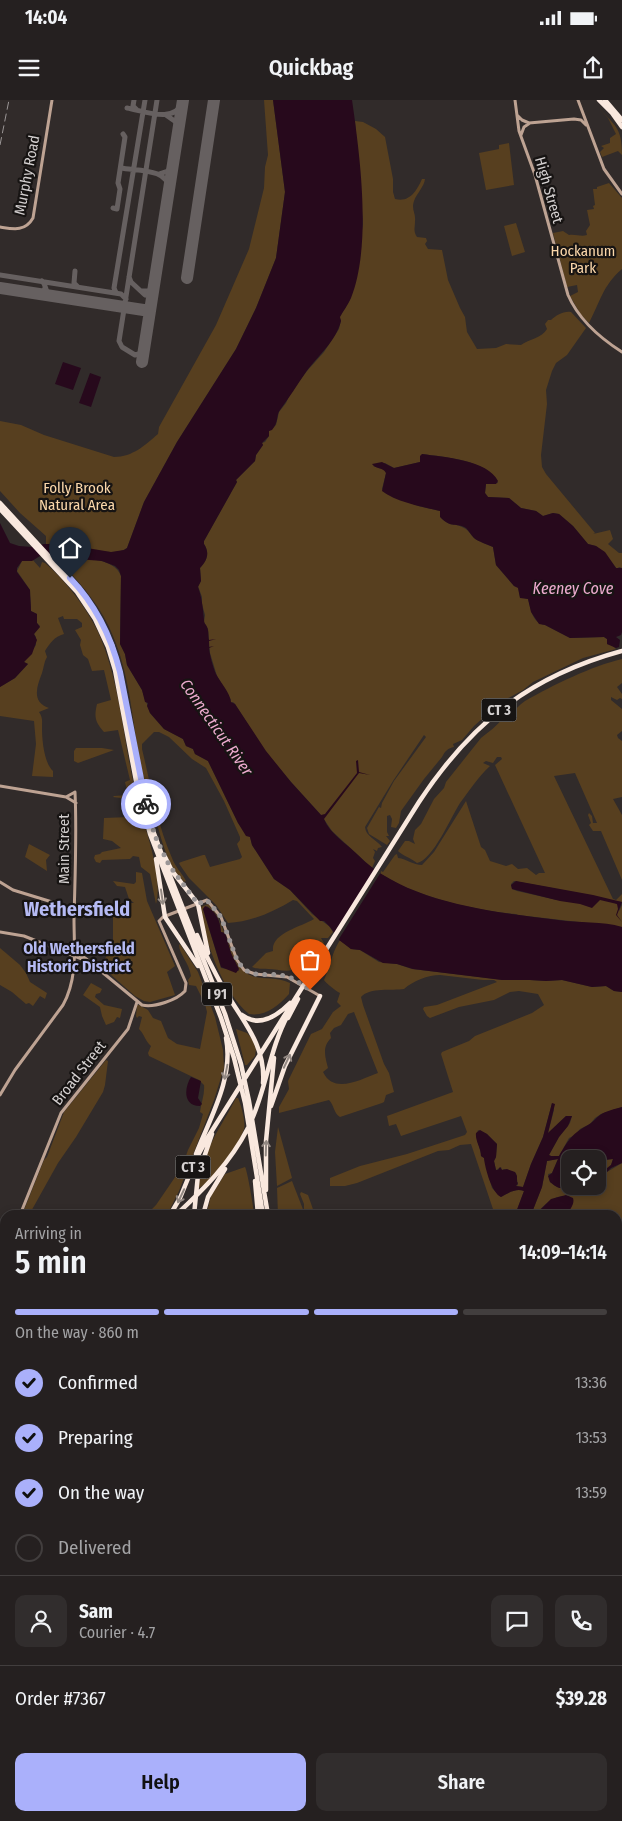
<!DOCTYPE html>
<meta charset="utf-8">
<style>
body{margin:0;font-family:"Fira Sans Condensed",sans-serif;background:#312d2d;color:#f1f3f6;height:100vh;display:flex;flex-direction:column;font-size:19px;white-space:nowrap}
*{box-sizing:border-box;margin:0}
p{font-size:16px;color:#a3a3a5}
.icon{flex:none;width:28px;height:28px;fill:none;stroke:currentColor;stroke-width:2;stroke-linecap:round;stroke-linejoin:round}
.map{position:relative;flex:1;overflow:hidden}
.side{position:absolute;left:0px;top:1110px;width:622px;height:611px;display:flex;flex-direction:column;background:#252020;border-radius:15px 15px 0 0;box-shadow:0 2px 8px #0003,0 0 0 1px #423e3e}
.side>*{flex:none}
.controls{position:absolute;left:561px;top:1050px;display:grid;gap:10px}
.controls a{display:grid;place-items:center;width:45px;height:45px;border-radius:10px;background:#252020;box-shadow:0 2px 8px #0003,0 0 0 1px #423e3e;font-size:25px}
.pin{position:absolute;display:grid;place-items:center;width:42px;height:42px;color:#fff;margin:-51px -21px;border-radius:50% 50% 50% 0;rotate:-45deg;box-shadow:0 0 5px #0007}
.pin .icon{rotate:45deg}
.courier{position:absolute;display:grid;place-items:center;width:50px;height:50px;margin:-25px;border:4px solid #aab0fb;border-radius:50%;background:#fff;color:#222;box-shadow:0 1px 6px #0007}
.summary em{font-style:normal;font-weight:600}
.summary div{display:flex;flex-direction:column-reverse}
.summary{display:flex;align-items:center;justify-content:space-between;height:85px;padding:0 15px}
h1{font-size:32px;font-weight:600;line-height:38px}
.bar{display:grid;grid-template-columns:repeat(4,1fr);gap:8px 5px;align-content:center;height:60px;padding:0 15px}
.bar i{height:6px;border-radius:4px;background:#423e3e}
.bar .selected{background:#aab0fb}
.bar p{grid-column:span 4}
.line{display:flex;align-items:center;gap:12px;padding:0 15px;border-top:1px solid #423e3e}
.line div{flex:1}
.round{display:grid;place-items:center;flex:none;width:52px;height:52px;border-radius:10px;background:#312d2d}
ol{padding:0 15px;list-style:none}
li{display:flex;align-items:center;gap:15px;height:55px}
li p{margin-inline-start:auto}
li .icon{padding:5px;border-radius:50%;background:#aab0fb;color:#111;stroke-width:4}
li:last-child{color:#a3a3a5}
li i{width:28px;height:28px;border:2px solid #423e3e;border-radius:50%}
.primary-button{display:flex;gap:10px;margin-top:auto;padding:10px 15px}
.primary-button a{flex:1;height:58px;border-radius:10px;background:#aab0fb;color:#111;font-size:20px;font-weight:600;line-height:58px;text-align:center}
.primary-button a+a{background:#312d2d;color:#f1f3f6}
.status{display:flex;justify-content:space-between;align-items:center;height:35px;padding:0 25px;background:#252020;direction:ltr}
.status svg{height:14px;fill:currentColor}
header{display:flex;justify-content:space-between;align-items:center;height:65px;padding:0 15px;background:#252020;font-size:22px;font-weight:600}
.map>svg:first-child{display:block}
.green{fill:#573f1f;fill-rule:evenodd}
.water{fill:#27091c}
.pier{fill:#312b2a}
.lines{fill:none;stroke-linecap:round;stroke-linejoin:round}
.stream{stroke:#27091c;stroke-width:1}
.taxiway{stroke:#666060;stroke-width:5}
.runway{stroke:#666060;stroke-width:12}
.secondary{stroke:#bea393;stroke-width:3}
.primary{stroke:#e8c3af;stroke-width:4}
.highway{stroke:#f9e8de;stroke-width:4.5}
.rail{stroke:#9a9595;stroke-width:1;stroke-dasharray:8 4;stroke-linecap:butt}
.oneway{stroke:#938983}
.done{stroke:#9b9696;stroke-width:5;stroke-dasharray:0 9}
.route{stroke:#aab0fb;stroke-width:6}
.labels{text-anchor:middle;stroke-width:4.5;stroke-linejoin:round;paint-order:stroke}
.shield{fill:#171413;stroke:#9b9897;stroke-width:1}
.shield-label{font-size:14px;font-weight:bold;fill:#d4d0d0}
.street-label{font-size:15px;fill:#d4d0d0;stroke:#171413}
.park-label{font-size:15px;fill:#fbd7aa;stroke:#171413}
.water-label{font-size:16px;font-style:italic;fill:#edabcf;stroke:#171413}
.neighbourhood-label{font-size:16px;font-weight:bold;fill:#b5baf3;stroke:#171413}
.district-label{font-size:20px;font-weight:bold;fill:#b5baf3;stroke:#171413}
</style>
<div class="status"><b>14:04</b><svg viewBox="0 0 49 12"><path d="M0 12V9h3v3zM5 12V6h3v6zM10 12V3h3v9zM15 12V0h3v12zM26 1h20v11H26zM47 4h2v5h-2z"/></svg></div>
<header><svg class="icon" aria-label="menu" viewBox="0 0 24 24"><path d="M4 6h16M4 12h16M4 18h16"/></svg>Quickbag<svg class="icon" aria-label="share" viewBox="0 0 24 24"><path d="M12 15V3M7 8l5-5 5 5M5 13v7h14v-7"/></svg></header>
<div class="map">
<svg width="622" height="1721" viewBox="0 0 622 1721">
<rect width="100%" height="100%" fill="#312b2a"/>
<path class="green" d="M264,0H273L285,92L276,158L256,208L236,249L177,342L144,402L127,448C112,458 85,447 69,444C61,443 53,444 46,444V436L20,413L0,391V321L21,325L44,335L114,357C133,357 145,345 158,334L159,327L216,225L249,149L264,88L265,67L268,55Z
M598,7C615,26 622,27 622,55L618,51L602,57L600,52L604,48L601,46L610,43V38L616,34L608,18Z
M355,21L363,22L376,29L385,37L393,79V92L395,99C410,103 417,90 422,79H425C424,87 417,93 414,101C411,110 416,113 415,121C415,128 413,131 417,137L426,138L427,141L425,144L428,149L442,150L448,180L460,208L465,217L467,232L477,249L496,248L506,244L521,245C529,239 542,238 547,229L545,224L548,220H551C557,215 563,211 571,212L586,228L567,255L556,263L552,271L546,290L547,304L541,355L542,367L546,374L595,433L593,434L610,430L613,439L608,444L619,453H622V468L619,467L617,469L604,452L596,446L588,444L573,426L559,414L553,413L543,416L536,411L521,408L509,398L488,397L485,393L486,384L498,383C489,360 444,357 422,354L420,362L394,368L385,363L373,366L385,370L386,373L382,389L385,393L418,406L440,411L441,418C452,428 452,422 462,427C468,429 470,434 474,438C479,442 487,444 493,447L496,465L514,486L518,487L520,497L528,499C531,509 532,523 545,525L570,538L604,537L607,539V544L612,545L616,549L583,558L533,582L523,590L501,602L474,626L462,640L453,644L454,647C448,648 445,651 442,657L424,679L401,711L399,723L396,728L391,727L392,719L390,715L387,716V732L389,736H386L390,741L387,745L369,734L367,728L379,707L381,708L382,703L394,681L426,637L424,635L393,681L365,727C366,737 376,739 382,747L378,748L377,751L373,749L375,752L373,758L375,761L372,768L332,731L321,715L291,682L265,651L235,604L233,602L228,604L231,600L217,576L210,553L208,529L204,522L205,515L202,504V497L198,486L201,481L200,468C207,461 210,453 204,444V441L237,382L236,380L255,361L256,355L263,345L262,343L265,342L269,336V331L276,325L279,312L286,303L291,292L307,271L324,252L339,229L341,220L339,218L350,200L363,124Z
M509,43L514,85L486,90L479,53L499,49V45Z
M609,83L622,98V169C603,185 600,202 589,223L581,215L570,196L578,192L577,185L567,187L553,133L563,131L569,135C576,134 581,137 587,135L586,131L590,125L587,110L594,109L593,106L595,105L593,89H591H597V87Z
M516,123L525,152L512,156L504,126Z
M62,457C79,459 114,456 121,476L120,544L125,554L127,565L142,590L150,613L164,629L183,639L186,646L193,649L195,654L208,661L238,723L250,737L252,745L274,779L290,790L312,814L329,826L333,832L328,838H321L324,843L322,850L317,851C315,859 307,866 303,875L297,874L293,870C284,872 276,869 268,869C262,868 258,870 252,867L266,853L273,851C271,833 301,827 314,819L297,801L293,800C273,812 251,822 228,823L216,805L189,778L180,765L179,763L181,762L203,755H205L210,767L240,759L242,757L237,744L240,740V737L224,701L206,668L192,659L169,637L159,632H154L142,644V649C151,686 157,724 172,758C175,767 182,773 186,781L184,782C170,768 164,749 159,731C150,705 143,678 138,650C132,613 128,571 113,536C102,508 83,486 63,465L61,461Z
M32,459L40,468L42,462L45,463C66,481 86,507 98,532C120,581 123,638 135,690C142,722 164,774 156,804L150,774L141,767L139,757L133,756L130,759L102,760L100,763L96,762L94,758L95,755L100,754L102,752L121,748L112,741L103,739L104,718L130,717L132,712L128,699L113,697L114,696L128,695L125,682L130,680L118,630L104,632C95,622 94,617 97,604L111,600L104,570L92,571L88,559L83,555L80,545L81,540L75,530L82,527V523L77,519H64L63,516L58,518L64,534C54,537 50,543 45,551L47,557C44,562 44,567 42,573C37,586 31,602 49,608L39,612C43,618 42,621 42,628C42,640 44,663 53,671V677L32,676L36,644L34,621L0,616V587L15,578L28,564L24,562L36,545V537L34,534L40,526L37,523V514L31,511L30,490L17,471L22,461Z
M622,559V583L617,587L622,594V599L620,598L617,600L611,597V600L622,609V631L617,635L618,638L622,641V697L613,699L622,715V780L601,731H593L589,725L591,723L588,715L589,713L592,716L593,723H597L575,673L554,676L613,799L616,800L622,794V802L614,801L615,803L618,805L619,811L622,805V827L518,815L516,814C480,811 441,802 407,788C397,784 389,778 380,774L381,771L383,772L395,755L397,754L398,758C407,759 413,765 422,765L434,752L466,701L481,747L485,750L490,761L506,766L512,764L518,769L527,768L536,775L539,773H545L495,665L502,659L501,657H497L493,663L486,661L483,663L490,666C478,677 469,691 460,703C451,717 433,760 417,763C411,758 403,756 398,751L405,741H409L415,744L413,739L415,730L421,724L434,699L444,688L446,682L481,638C487,633 499,625 503,617C512,616 517,606 525,601C553,585 592,566 622,559ZM514,781L552,788L557,800L517,791L512,789L511,784Z
M76,648H102L114,650L78,663L74,661V651Z
M29,744L50,755L46,760L47,771L25,757Z
M136,772L142,773L147,801L175,866L167,872L175,895L150,902L144,901L135,896L101,866L107,855L105,853L95,852V843H113V803H134L129,799L125,787L117,786L113,781L134,784L136,782Z
M208,804L217,815L237,863C252,886 269,873 290,883L289,894C278,906 265,917 249,914C223,893 204,841 201,807ZM207,806C216,812 221,821 221,832L225,833L231,853L239,871L221,868L203,809Z
M340,840L351,849L360,850L379,862L397,864L412,869L504,880H530L546,881L562,880L592,887L606,886L614,891L622,892V1007L601,1014L595,1018L590,1024L580,1029L575,1035L569,1038L559,1056H551L549,1055L559,1037L570,1023L572,1016H566L548,1033L554,1010L552,1003L543,1037L531,1064L523,1087L516,1086L518,1085L516,1073L504,1069L502,1070L501,1067L496,1070L494,1061L496,1057L497,1044L487,1034L478,1030C474,1040 481,1046 481,1056L484,1058L492,1088L501,1097C508,1093 516,1088 524,1091L515,1115H495L471,1044L460,1045L449,1050L438,1051L357,1083L345,1086H330V1078L360,1066L407,1054L465,1035L467,1032L461,1016L401,1036L396,1024L389,1026L387,1016L453,992L441,954L442,952L469,941L475,936L532,913L544,905L538,894L519,891L510,892L494,900L459,907L430,918L427,916L423,909L424,907L437,905L497,882L494,880H483L440,875C428,875 413,881 404,889C392,891 370,887 361,897L363,905L384,964L389,973L394,992L386,995L384,1002L382,1003L340,1017C334,1014 334,1005 329,1000L279,1013V1007L289,989L288,981L311,934L322,929L333,912L341,906L337,902L340,893C337,892 326,883 324,880C330,867 332,852 340,840ZM354,912L378,973C361,979 334,995 323,972L328,968C325,956 322,947 331,938L330,933L334,928L341,925L348,914Z
M180,844L198,872L215,917L223,950L224,968L214,1000L179,1091L170,1109L164,1115H146L156,1105L182,1067L188,1050L199,1028L203,1014L200,1012C201,1003 205,994 204,985L199,980L149,956L148,953L151,946C145,941 145,935 139,929L142,917L139,916L137,918L136,916L137,905H139L148,910L153,918L161,921L168,938L177,944L200,949L207,912L205,904L196,886L189,885L188,880L191,876C189,862 179,854 179,845Z
M0,848L20,865L26,873L30,882L47,893L45,899L40,896L33,906L29,903L26,904L12,892L0,885Z
M91,883L102,889L100,893L96,894L95,897L104,905L122,909L120,918L117,917L114,922L106,925L102,916L100,907L83,895Z
M236,929L247,933L252,939L256,949L255,956L247,965H245Z
M106,960L108,961L105,985L103,992L76,1037L58,1063L29,1115H22L44,1060L47,1057L64,1012Z
M236,998H238C241,1004 246,1023 244,1029C237,1048 216,1079 199,1088C199,1055 222,1026 236,998Z
M278,1027L292,1078L277,1086L275,1052Z
M558,1059L552,1073L548,1074L550,1082C558,1088 560,1091 570,1084V1086H598V1069L604,1060L613,1059L611,1065L606,1069L607,1072L622,1063V1202L618,1204V1115H540L570,1096C554,1094 545,1104 535,1115H531L542,1087L547,1061Z
M245,1067C247,1069 254,1109 254,1115H206L211,1096L225,1074Z
M292,1081L304,1112V1104L300,1094L301,1092L308,1095L315,1115H305V1113L300,1115H278L277,1088Z
M622,1496V1567H618V1498Z
M158,1716H442L443,1721H409L408,1718L393,1721H162Z"/>
<path class="water" d="M273,0H352C360,56 372,145 351,198C348,205 343,211 340,217L341,221C336,241 318,256 306,272C297,285 289,298 280,310C276,315 279,322 272,330L269,331V336L262,343L263,345L256,355L255,361L236,380L237,382L204,441V444C210,453 207,461 200,468L201,481L198,487C202,498 203,508 204,520C204,524 206,524 207,527C209,531 208,536 209,540L216,539L209,541V547L214,546L209,548C210,556 213,567 216,574C221,583 230,593 231,602L235,604L266,651L291,682L321,715L325,714L357,673L356,661L358,660L359,672L370,675L359,673L324,719C330,734 347,744 358,755C405,803 494,812 558,820C578,823 603,821 622,827V892L614,891L606,886L592,887L562,880L546,881L530,880H502L413,869L397,864L383,863L360,850L351,849L339,840L330,827L324,821H320L290,790L274,779L252,745L250,737L246,736L238,723L208,661L195,654L193,649L186,646L183,639L164,629L150,613L147,606L148,603L145,602L142,590L127,565L125,554L120,544L121,476L119,470L115,466L102,461L40,456L32,461H22L17,468V472L30,490C30,497 31,504 31,511L37,514V523L40,527L34,534L37,540L32,554L24,562L28,564L27,565L15,578L0,587V423L10,443L19,446L32,447L44,444H63L111,452L124,450L127,448L144,402L177,342L236,249L256,208L276,158L285,92Z
M63,262L81,268L73,290L55,284Z
M90,273L101,277L91,307L79,303Z
M422,354C443,357 488,360 498,381L496,384H486L485,393L488,397L509,398L521,408L536,411L543,416L553,413L559,414L573,426L588,444L596,446L605,452L616,468H622V532L621,535L616,537L620,540L619,547L616,548L607,544V539L604,537L570,538L545,525L539,524L531,512L528,499L520,498L518,488L514,486L496,465L493,447C487,444 479,442 474,438C471,435 469,431 466,428C456,422 452,429 440,417V411C423,407 396,402 382,391L386,373C383,367 375,369 372,364L382,362L394,368L420,362V356Z
M516,781L593,795L622,802L617,815L622,822L616,815L618,809L617,804L600,800L592,808L580,804L560,801L512,789L511,785Z
M205,806C216,811 220,820 221,832L225,833L231,853L239,869L236,873L221,867L203,809Z
M191,977L201,981L198,998L202,1004L200,1006C183,1006 184,988 191,977Z
M552,1003L555,1004L548,1033L566,1016H572L568,1026L559,1037L549,1055L551,1056H559C568,1040 573,1033 588,1025C592,1023 596,1018 600,1015C606,1011 615,1009 622,1007V1063L611,1068L607,1072L606,1069L611,1065L613,1059L604,1060L598,1069V1059H570V1084C560,1091 558,1088 550,1082L548,1076L552,1073L558,1059L547,1061L542,1087L531,1115H515L524,1091C516,1088 508,1093 501,1097C492,1093 485,1069 484,1058L481,1056C481,1048 475,1041 476,1033L480,1030L487,1034L497,1044L496,1057L494,1061L496,1070H498L500,1067L502,1070L507,1069L515,1072L517,1076V1082L518,1083L516,1086L523,1087L531,1064L543,1037Z
M566,1095L573,1098C575,1104 570,1109 567,1115H535L551,1099Z
M622,1202V1284H618V1204Z"/>
<path class="pier" d="M376,768L381,772L337,842L333,836Z"/>
<g class="lines">
<path class="stream" d="M0,1602H2
M100,1716L101,1721
M271,1716L280,1721
M198,1721L199,1716"/>
<path class="taxiway" d="M134,0L133,6L137,10
M127,8C145,11 174,24 183,2
M166,15L176,22L178,32
M121,68C137,71 169,68 169,90
M159,74L168,71L173,63
M113,108L117,109L120,89L118,83L125,37L123,34
M75,171L74,183L78,187
M0,175L121,194L126,199
M129,177L131,182L145,195
M42,181C47,185 44,192 51,196
M141,191H149L154,184
M116,193L114,188L145,0
M37,194L43,192L45,188
M145,246L142,253L135,255L122,247L119,241L157,0"/>
<path class="runway" d="M187,178L214,0
M0,188L150,211
M142,262L183,0"/>
<path class="secondary" d="M515,0L519,31L535,75L568,195C578,218 600,238 622,252
M578,0L604,69L622,94
M517,15L522,20L529,23L574,19L581,20L586,25
M521,35L524,27L530,23
M0,127C13,129 25,132 33,118L52,0
M0,686L66,697L76,703
M0,782L13,790L75,809
M0,832L24,836L87,861
M75,856L80,855L85,858L142,905C154,908 177,900 185,891L186,883L159,821L163,817L207,800L221,817L237,860L244,870L255,874L287,877L320,896
M0,995L15,970L63,905C78,878 74,848 74,819C75,776 77,734 75,692L66,697
M20,1115L61,1013L128,929L137,902
M0,1257L5,1250
M0,1266L5,1270
M0,1283L5,1279
M0,1557H5
M155,1716L156,1721"/>
<path class="primary" d="M0,1563L5,1595
M24,1716L25,1721"/>
<path class="highway" d="M599,0L612,13L622,27
M605,0L622,20
M0,403L81,491L98,517L112,545L120,572L141,683L152,728L165,763L225,914L241,964L249,1001L268,1115
M0,409L77,492L95,519L108,547L115,570L137,686L150,734L221,918L234,958L245,1003L263,1115
M165,757L172,771L198,804L208,853
M156,759L165,817L198,866
M197,835C205,854 215,873 225,891C243,921 266,946 263,983
M242,915C259,928 277,916 290,903
M288,918L298,899
M271,1006L285,966L320,896
M252,1019C267,985 270,948 288,915
M196,1054C210,1018 234,978 226,938
M255,1081L258,1115
M266,1090V1041L274,958
M170,1115L180,1098L196,1059L208,1037L419,702C471,623 530,576 622,551
M176,1115C205,1088 230,1063 248,1028
M194,1115L198,1075L212,1034
M203,1115L208,1097L225,1069
M111,1721L113,1716
M120,1721L121,1716"/>
<path class="rail" d="M0,45L9,0
M0,1346L5,1357
M153,1716L156,1721"/>
</g>
<defs><path id="oneway-shaft" d="M-6 0H5M1.5-3L5.5 0L1.5 3" fill="none" stroke-width="1.6" stroke-linecap="round" stroke-linejoin="round" transform="scale(1.25)"/></defs>
<g class="oneway">
<use href="#oneway-shaft" transform="translate(162 797) rotate(82)"/>
<use href="#oneway-shaft" transform="translate(287 961) rotate(-65)"/>
<use href="#oneway-shaft" transform="translate(226 972) rotate(101)"/>
<use href="#oneway-shaft" transform="translate(266 1048) rotate(-88)"/>
<use href="#oneway-shaft" transform="translate(181 1096) rotate(115)"/>
</g>
<g class="lines">
<path class="done" d="M146,704L155,736L169,765L198,804L207,800L221,817L237,860L242,867C254,879 270,872 285,876C294,878 303,885 310,890"/>
<path class="route" d="M70,478C95,504 111,536 120,572L146,704"/>
</g>
<g class="labels">
<g class="shield">
<rect x="481.5" y="598.5" width="35" height="23" rx="4"/>
<rect x="202" y="882.5" width="30" height="23" rx="4"/>
<rect x="175.5" y="1055.5" width="35" height="23" rx="4"/>
</g>
<g class="shield-label">
<text x="499" y="615">CT 3</text>
<text x="217" y="899">I 91</text>
<text x="193" y="1072">CT 3</text>
</g>
<g class="street-label">
<text transform="translate(27 75) rotate(-79)" y="5">Murphy Road</text>
<text transform="translate(549 90) rotate(74)" y="5">High Street</text>
<text transform="translate(64 749) rotate(-90)" y="5">Main Street</text>
<text transform="translate(79 973) rotate(-52)" y="5">Broad Street</text>
</g>
<g class="park-label">
<text x="583" y="156">Hockanum<tspan x="583" dy="17">Park</tspan></text>
<text x="77" y="393">Folly Brook<tspan x="77" dy="17">Natural Area</tspan></text>
</g>
<g class="water-label">
<text x="573" y="494">Keeney Cove</text>
<text transform="translate(217 627) rotate(55)" y="6">Connecticut River</text>
</g>
<g class="neighbourhood-label">
<text x="79" y="854">Old Wethersfield<tspan x="79" dy="18">Historic District</tspan></text>
</g>
<g class="district-label">
<text x="77" y="816">Wethersfield</text>
</g>
</g>
</svg>
<div class="controls">
<a><svg class="icon" aria-label="locate" viewBox="0 0 24 24"><circle cx="12" cy="12" r="6"/><path d="M12 2v4M12 18v4M2 12h4M18 12h4"/></svg></a>
</div>
<div class="pin" style="left:310px;top:890px;background:#ea580c"><svg class="icon" aria-label="bag" viewBox="0 0 24 24"><path d="M5 8h14l-1 12H6zM9 8a3 3 0 0 1 6 0"/></svg></div>
<div class="pin" style="left:70px;top:478px;background:#1f2937"><svg class="icon" aria-label="home" viewBox="0 0 24 24"><path d="M3 11l9-7 9 7M6 9v11h12V9"/></svg></div>
<div class="courier" style="left:146px;top:704px"><svg class="icon" aria-label="bike" viewBox="0 0 24 24"><circle cx="6" cy="16" r="4"/><circle cx="18" cy="16" r="4"/><path d="M6 16l4-8h5l3 8M10 8l3 8H6M13 5h3"/></svg></div>
<section class="side">
<div class="summary"><div><h1>5 min</h1><p>Arriving in</p></div><em>14:09–14:14</em></div>
<div class="bar"><i class="selected"></i><i class="selected"></i><i class="selected"></i><i></i><p>On the way · 860 m</p></div>
<ol>
<li><svg class="icon" aria-label="check" viewBox="0 0 24 24"><path d="M5 12l5 5 9-10"/></svg>Confirmed<p>13:36</p></li>
<li><svg class="icon" aria-label="check" viewBox="0 0 24 24"><path d="M5 12l5 5 9-10"/></svg>Preparing<p>13:53</p></li>
<li><svg class="icon" aria-label="check" viewBox="0 0 24 24"><path d="M5 12l5 5 9-10"/></svg>On the way<p>13:59</p></li>
<li><i></i>Delivered</li>
</ol>
<div class="line" style="height:90px"><a class="round"><svg class="icon" aria-label="person" viewBox="0 0 24 24"><circle cx="12" cy="8" r="4"/><path d="M4 21q1-7 8-7t8 7"/></svg></a><div><b>Sam</b><p>Courier · 4.7</p></div><a class="round"><svg class="icon" aria-label="chat" viewBox="0 0 24 24"><path d="M4 5h16v11H9l-5 4z"/></svg></a><a class="round"><svg class="icon" aria-label="phone" viewBox="0 0 24 24"><path d="M5 4h4l2 5-3 2q2 4 5 5l2-3 5 2v4C11 20 4 13 5 4z"/></svg></a></div>
<div class="line" style="height:65px"><div>Order #7367</div><b>$39.28</b></div>
<div class="primary-button"><a>Help</a><a>Share</a></div>
</section>
</div>
